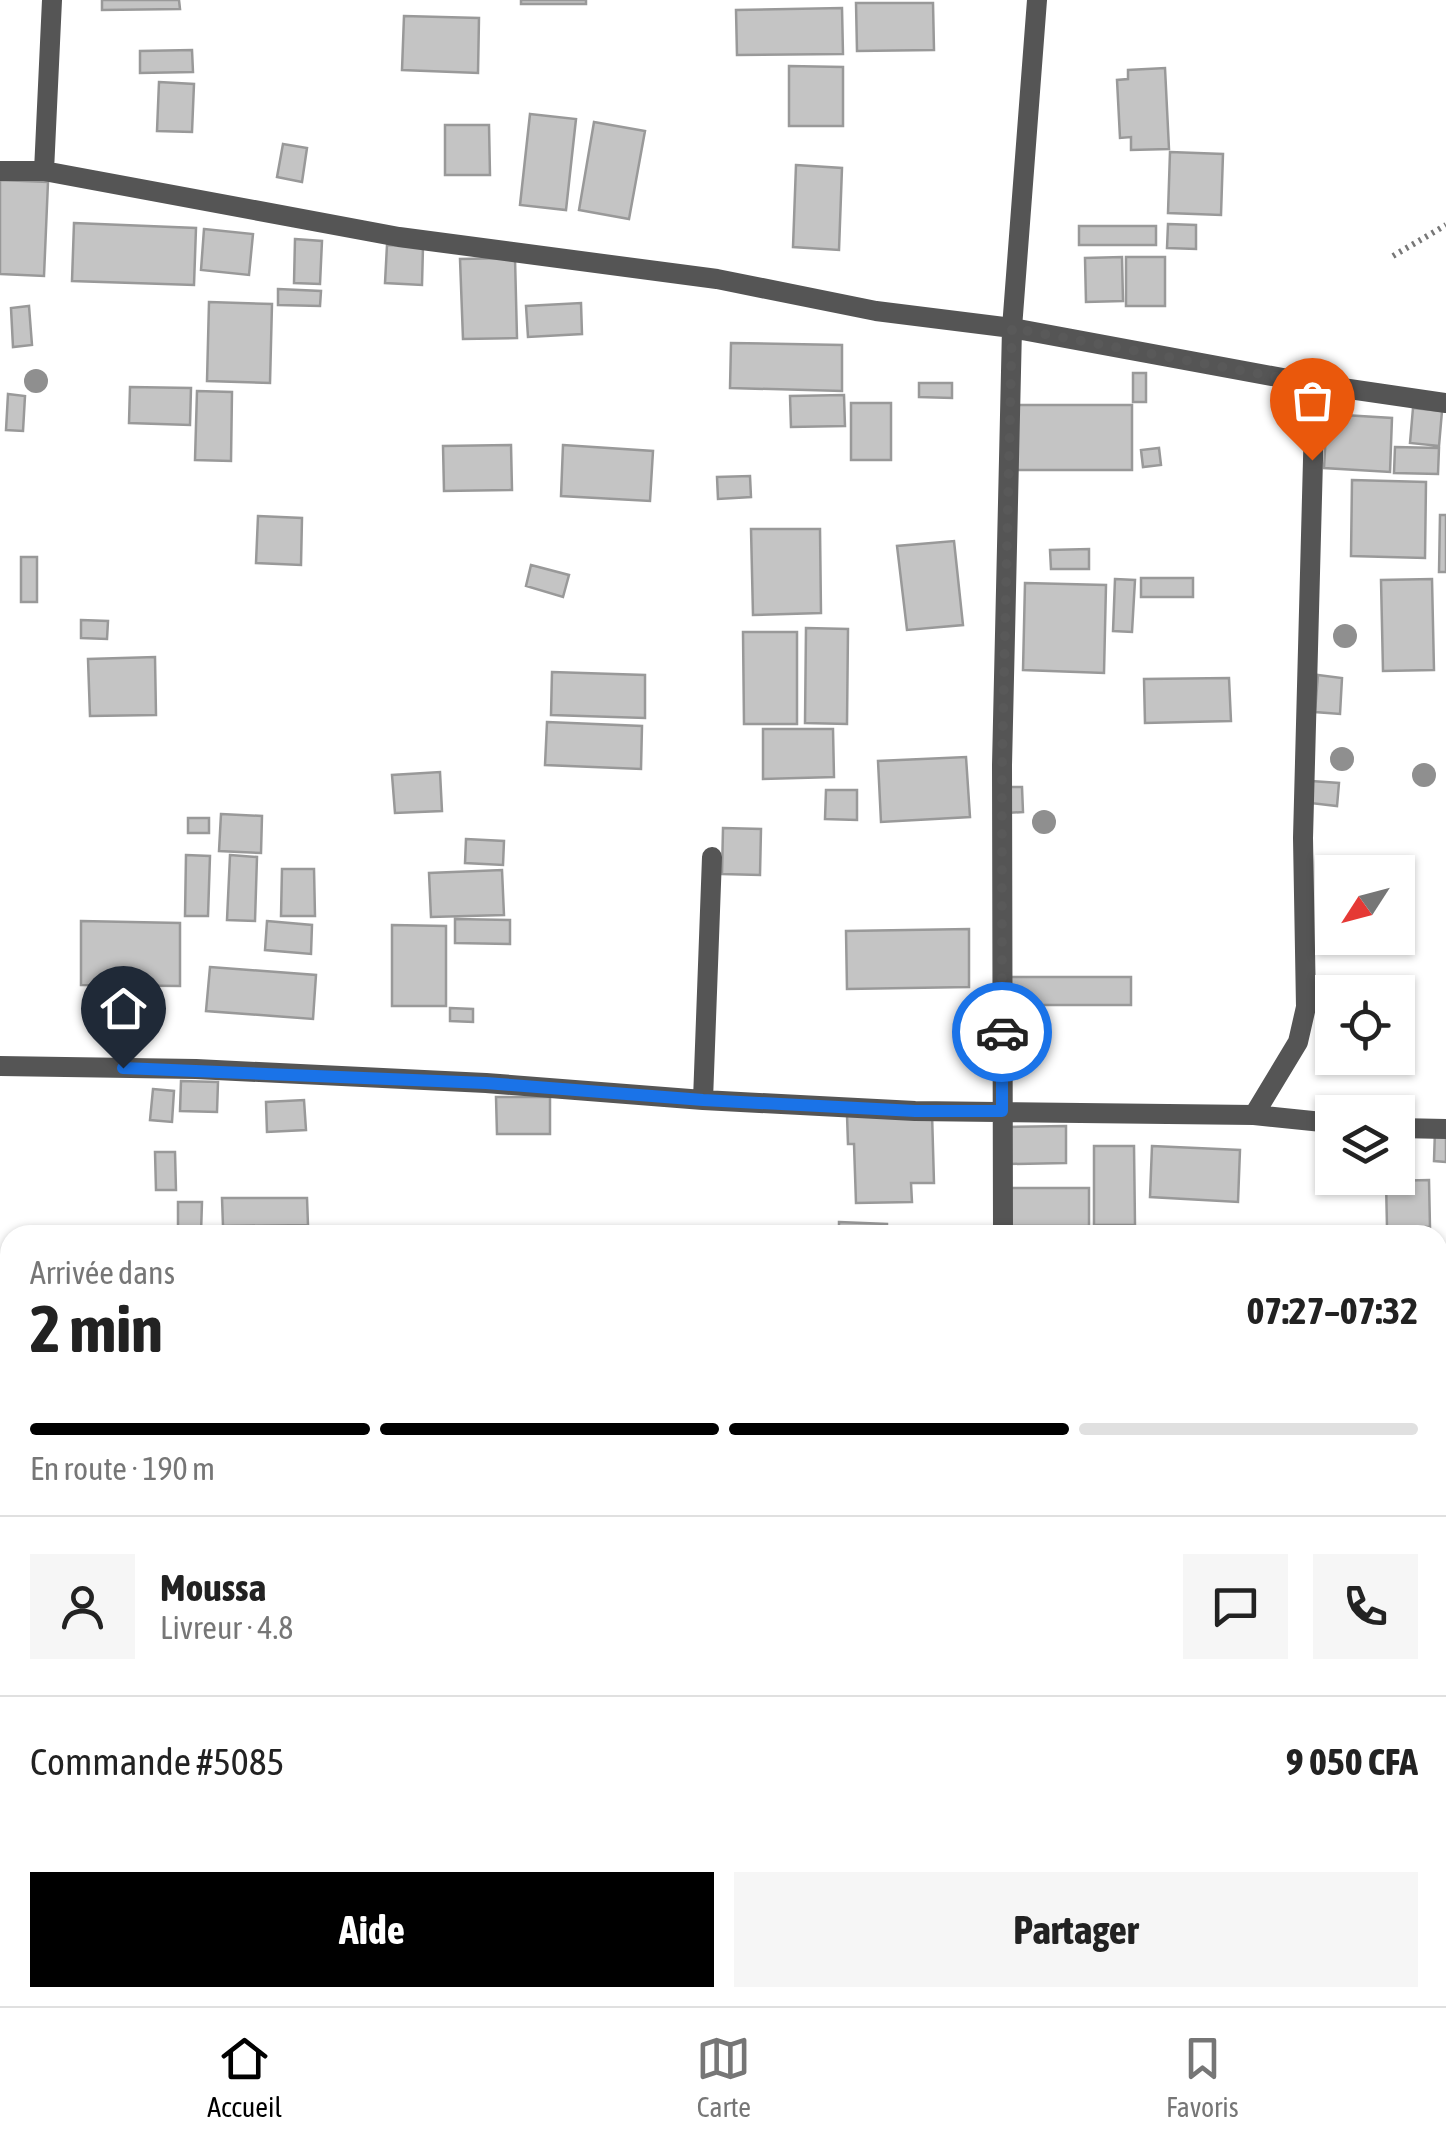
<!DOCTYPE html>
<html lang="fr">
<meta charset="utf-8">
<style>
body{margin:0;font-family:"Asap Condensed",sans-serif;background:#f6f6f6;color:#222;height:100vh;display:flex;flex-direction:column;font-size:38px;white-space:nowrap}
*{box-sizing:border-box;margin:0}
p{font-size:32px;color:#767676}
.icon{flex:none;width:55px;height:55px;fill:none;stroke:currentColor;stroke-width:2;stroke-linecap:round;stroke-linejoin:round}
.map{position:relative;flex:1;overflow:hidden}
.drawer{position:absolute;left:0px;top:1225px;width:1448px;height:782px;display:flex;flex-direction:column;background:#fff;border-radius:30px 30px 0 0;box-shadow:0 2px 8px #0004}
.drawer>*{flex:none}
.needle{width:65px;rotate:234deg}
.buttons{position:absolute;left:1315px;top:855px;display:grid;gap:20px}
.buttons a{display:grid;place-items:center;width:100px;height:100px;border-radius:0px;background:#fff;box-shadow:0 2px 8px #0004;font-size:50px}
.pin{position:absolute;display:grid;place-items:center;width:85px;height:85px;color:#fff;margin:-102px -42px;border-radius:50% 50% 50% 0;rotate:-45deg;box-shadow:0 0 10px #0007}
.pin .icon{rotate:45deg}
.courier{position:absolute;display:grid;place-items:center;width:100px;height:100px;margin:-50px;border:8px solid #1a73e8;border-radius:50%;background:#fff;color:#222;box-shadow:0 2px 12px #0007}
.headline em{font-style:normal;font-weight:700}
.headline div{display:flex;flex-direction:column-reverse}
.headline{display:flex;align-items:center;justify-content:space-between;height:170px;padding:0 30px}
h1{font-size:65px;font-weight:700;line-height:75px}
.bar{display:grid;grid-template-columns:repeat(4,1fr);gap:15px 10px;align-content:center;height:120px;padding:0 30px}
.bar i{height:12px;border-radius:8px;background:#e0e0e0}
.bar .selected{background:#000}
.bar p{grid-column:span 4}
.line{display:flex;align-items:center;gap:25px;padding:0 30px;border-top:2px solid #e0e0e0}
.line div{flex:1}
.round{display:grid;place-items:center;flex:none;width:105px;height:105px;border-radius:0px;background:#f6f6f6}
.primary-button{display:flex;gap:20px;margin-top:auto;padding:20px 30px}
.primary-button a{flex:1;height:115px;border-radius:0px;background:#000;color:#fff;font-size:40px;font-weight:700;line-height:115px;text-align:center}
.primary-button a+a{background:#f6f6f6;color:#222}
.tab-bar{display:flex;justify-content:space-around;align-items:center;height:140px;border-top:2px solid #e0e0e0;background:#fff;font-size:28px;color:#767676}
.tab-bar a{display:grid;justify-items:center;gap:5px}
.tab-bar .selected{color:#000}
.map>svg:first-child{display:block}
.building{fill:#c4c4c4;stroke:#999;stroke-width:2.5}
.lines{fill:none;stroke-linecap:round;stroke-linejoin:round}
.path{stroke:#777;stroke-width:6;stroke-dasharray:2.5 5;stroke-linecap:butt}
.minor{stroke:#555;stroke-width:20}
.tree{fill:#8f8f8f}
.done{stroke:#595959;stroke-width:10;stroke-dasharray:0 18}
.route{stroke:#1a73e8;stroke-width:12}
</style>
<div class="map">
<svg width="1446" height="2006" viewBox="0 0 1446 2006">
<rect width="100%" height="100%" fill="#fff"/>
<path class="building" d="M102,0H179L180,9L102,10Z
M521,0H586V4H521Z
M856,3H933L934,50L857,51Z
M842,8L843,54L737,55L736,10Z
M404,16L479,18L478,73L402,70Z
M192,50L193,72L140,73V51Z
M789,66L843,67V126H789Z
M1165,68L1169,149L1131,150V137L1120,138L1117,80L1128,79V70Z
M159,82L194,84L192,132L157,131Z
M530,114L576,119L566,210L520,205Z
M594,122L645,131L629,219L579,210Z
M445,125H489L490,175H445Z
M283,144L307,148L302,182L277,177Z
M1170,152L1223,154L1221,215L1168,213Z
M796,165L842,168L839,250L793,247Z
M0,180L48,182L44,276L0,274Z
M74,223L196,228L194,285L72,281Z
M1168,224L1196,225V249L1167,248Z
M1079,226H1156V245H1079Z
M204,229L253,234L249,275L201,270Z
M295,239L322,241L320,284L294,283Z
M387,245L423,247L422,285L385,283Z
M1122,257L1123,301L1086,302L1085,258Z
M1126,257H1165V306H1126Z
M515,258L517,338L463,339L460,259Z
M278,289L321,291L320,306L278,305Z
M209,302L272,304L270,383L207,381Z
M581,303L582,334L528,337L526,306Z
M29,306L32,345L13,347L11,308Z
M731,343L842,345V391L730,388Z
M1133,373H1146V402H1133Z
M919,383H952V398L919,397Z
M130,387L191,388L190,425L129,423Z
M197,391L232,392L231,461L195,460Z
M8,394L25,396L23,431L6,430Z
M844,395L845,426L791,427L790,396Z
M851,403H891V460H851Z
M1017,405H1132V470H1017Z
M1413,408L1442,411L1439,446L1410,443Z
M1327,414L1392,418L1390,472L1324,468Z
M511,445L512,490L444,491L443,446Z
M563,445L653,451L650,501L561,496Z
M1395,447L1439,448L1438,474L1394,473Z
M1159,448L1161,465L1143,467L1141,450Z
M750,476L751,497L718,499L717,477Z
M1352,480L1426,482L1425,558L1351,556Z
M1440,515H1446V572H1439Z
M258,516L302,518L301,565L256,563Z
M751,529H820L821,613L753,615Z
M954,541L963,625L907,630L897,546Z
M1089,549V569H1051L1050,550Z
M21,557H37V602H21Z
M531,565L569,575L563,597L526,586Z
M1141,578H1193V597H1141Z
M1115,579L1135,580L1132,632L1113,631Z
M1432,579L1434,670L1383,671L1381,580Z
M1025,583L1106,585L1104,673L1023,670Z
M81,620L108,621L107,639L81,638Z
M806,628L848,629L847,724L805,723Z
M743,632H797V724H744Z
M155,657L156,715L90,716L88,659Z
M552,672L645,675V718L551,715Z
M1318,675L1342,678L1340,714L1315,712Z
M1229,678L1231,721L1145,723L1144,679Z
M547,722L642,726L641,769L545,765Z
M763,729H833L834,777L763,779Z
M966,757L970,817L881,822L878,761Z
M440,772L442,811L395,813L392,775Z
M1311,781L1339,783L1337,806L1310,803Z
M1006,787H1022L1023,812L1006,813Z
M826,790H857V820L825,819Z
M221,814L262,816L261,853L219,851Z
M188,818H209V833H188Z
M723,828L761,829L760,875L722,874Z
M466,839L504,841L503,865L465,863Z
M186,855L210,856L208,916H185Z
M230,855L257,857L255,921L227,920Z
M282,869H314L315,916H281Z
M502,870L504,915L431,917L429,873Z
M455,919L510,920V944L455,943Z
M81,921L180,923V986L81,985Z
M267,921L312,925L311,954L265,950Z
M392,925L446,926V1006H392Z
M969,929V987L847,989L846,931Z
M210,967L316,975L313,1019L206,1011Z
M1010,977H1131V1005H1010Z
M450,1008L473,1009V1022L450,1021Z
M181,1081L218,1082L217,1112L180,1111Z
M153,1089L174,1091L172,1122L150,1120Z
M496,1097H550V1134H497Z
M304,1100L306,1130L267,1132L266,1102Z
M932,1113L934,1183H911L912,1202L856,1203L854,1144H848L847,1115Z
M1066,1126V1163L1009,1164L1008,1127Z
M1435,1130L1446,1131V1162L1434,1161Z
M1094,1146H1134L1135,1225H1094Z
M1152,1146L1240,1150L1238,1202L1150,1197Z
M155,1152H175L176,1190H156Z
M1429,1180L1430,1227H1387L1386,1181Z
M1008,1188H1089V1226H1008Z
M222,1198H307L308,1225L223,1226Z
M178,1202H202L201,1233H178Z
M839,1222L887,1224V1235H839Z
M1438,1700L1446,1701V1786H1438Z
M1068,1998H1123V2006H1068Z
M1161,1998H1238V2006H1161Z"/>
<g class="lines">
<path class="path" d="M1393,256L1446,225"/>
<path class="minor" d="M0,171H44L399,237L717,279L876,311L1012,328L1315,384L1446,403
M44,171L52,0
M0,1066L196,1069L486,1083L703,1100L915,1111L1254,1115L1332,1123
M703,1100L712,857
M1254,1115L1298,1042L1306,1007L1303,838L1315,384
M1398,1128L1446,1129
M1003,1235L1002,765L1012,328L1037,0
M0,1648H10
M1438,1686H1446
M667,2006L668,1998"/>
</g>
<g class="tree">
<circle cx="36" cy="381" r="12"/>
<circle cx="1345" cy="636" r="12"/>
<circle cx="1342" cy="759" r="12"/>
<circle cx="1424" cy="775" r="12"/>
<circle cx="1044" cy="822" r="12"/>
</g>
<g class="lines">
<path class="done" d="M1002,1032V765L1012,328L1314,384L1312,460"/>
<path class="route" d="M123,1068L486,1083L703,1100L915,1111H1002V1032"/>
</g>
</svg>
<div class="buttons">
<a><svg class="needle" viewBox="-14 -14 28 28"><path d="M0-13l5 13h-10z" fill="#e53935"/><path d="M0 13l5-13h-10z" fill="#767676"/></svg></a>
<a><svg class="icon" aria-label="locate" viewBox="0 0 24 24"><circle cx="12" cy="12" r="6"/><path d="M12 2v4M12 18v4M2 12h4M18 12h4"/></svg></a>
<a><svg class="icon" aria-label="layers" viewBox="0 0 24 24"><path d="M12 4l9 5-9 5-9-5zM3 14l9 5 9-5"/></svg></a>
</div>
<div class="pin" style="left:1312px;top:460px;background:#ea580c"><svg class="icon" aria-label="bag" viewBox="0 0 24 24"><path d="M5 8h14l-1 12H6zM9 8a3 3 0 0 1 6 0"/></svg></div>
<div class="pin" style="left:123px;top:1068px;background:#1f2937"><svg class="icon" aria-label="home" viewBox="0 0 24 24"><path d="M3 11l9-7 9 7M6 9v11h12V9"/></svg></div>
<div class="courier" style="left:1002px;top:1032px"><svg class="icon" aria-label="car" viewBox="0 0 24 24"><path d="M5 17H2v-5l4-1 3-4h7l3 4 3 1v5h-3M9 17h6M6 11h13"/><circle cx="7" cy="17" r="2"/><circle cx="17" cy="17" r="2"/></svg></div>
<section class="drawer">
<div class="headline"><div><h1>2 min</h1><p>Arrivée dans</p></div><em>07:27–07:32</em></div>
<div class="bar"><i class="selected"></i><i class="selected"></i><i class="selected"></i><i></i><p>En route · 190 m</p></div>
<div class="line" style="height:180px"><a class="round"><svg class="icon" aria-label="person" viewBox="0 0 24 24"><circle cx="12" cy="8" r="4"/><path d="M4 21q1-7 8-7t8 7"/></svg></a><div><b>Moussa</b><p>Livreur · 4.8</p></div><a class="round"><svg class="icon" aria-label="chat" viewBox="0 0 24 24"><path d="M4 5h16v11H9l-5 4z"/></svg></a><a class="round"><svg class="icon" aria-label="phone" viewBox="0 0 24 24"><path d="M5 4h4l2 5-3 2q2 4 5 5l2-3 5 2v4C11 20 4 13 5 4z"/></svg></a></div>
<div class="line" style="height:130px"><div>Commande #5085</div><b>9 050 CFA</b></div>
<div class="primary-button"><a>Aide</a><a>Partager</a></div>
</section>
</div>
<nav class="tab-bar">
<a class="selected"><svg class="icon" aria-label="home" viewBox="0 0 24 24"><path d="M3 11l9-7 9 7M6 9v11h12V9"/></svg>Accueil</a>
<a><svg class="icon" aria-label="map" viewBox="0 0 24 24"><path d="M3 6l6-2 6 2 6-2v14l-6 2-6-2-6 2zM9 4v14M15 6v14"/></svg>Carte</a>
<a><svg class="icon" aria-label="saved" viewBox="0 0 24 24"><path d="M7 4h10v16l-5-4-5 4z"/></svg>Favoris</a>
</nav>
